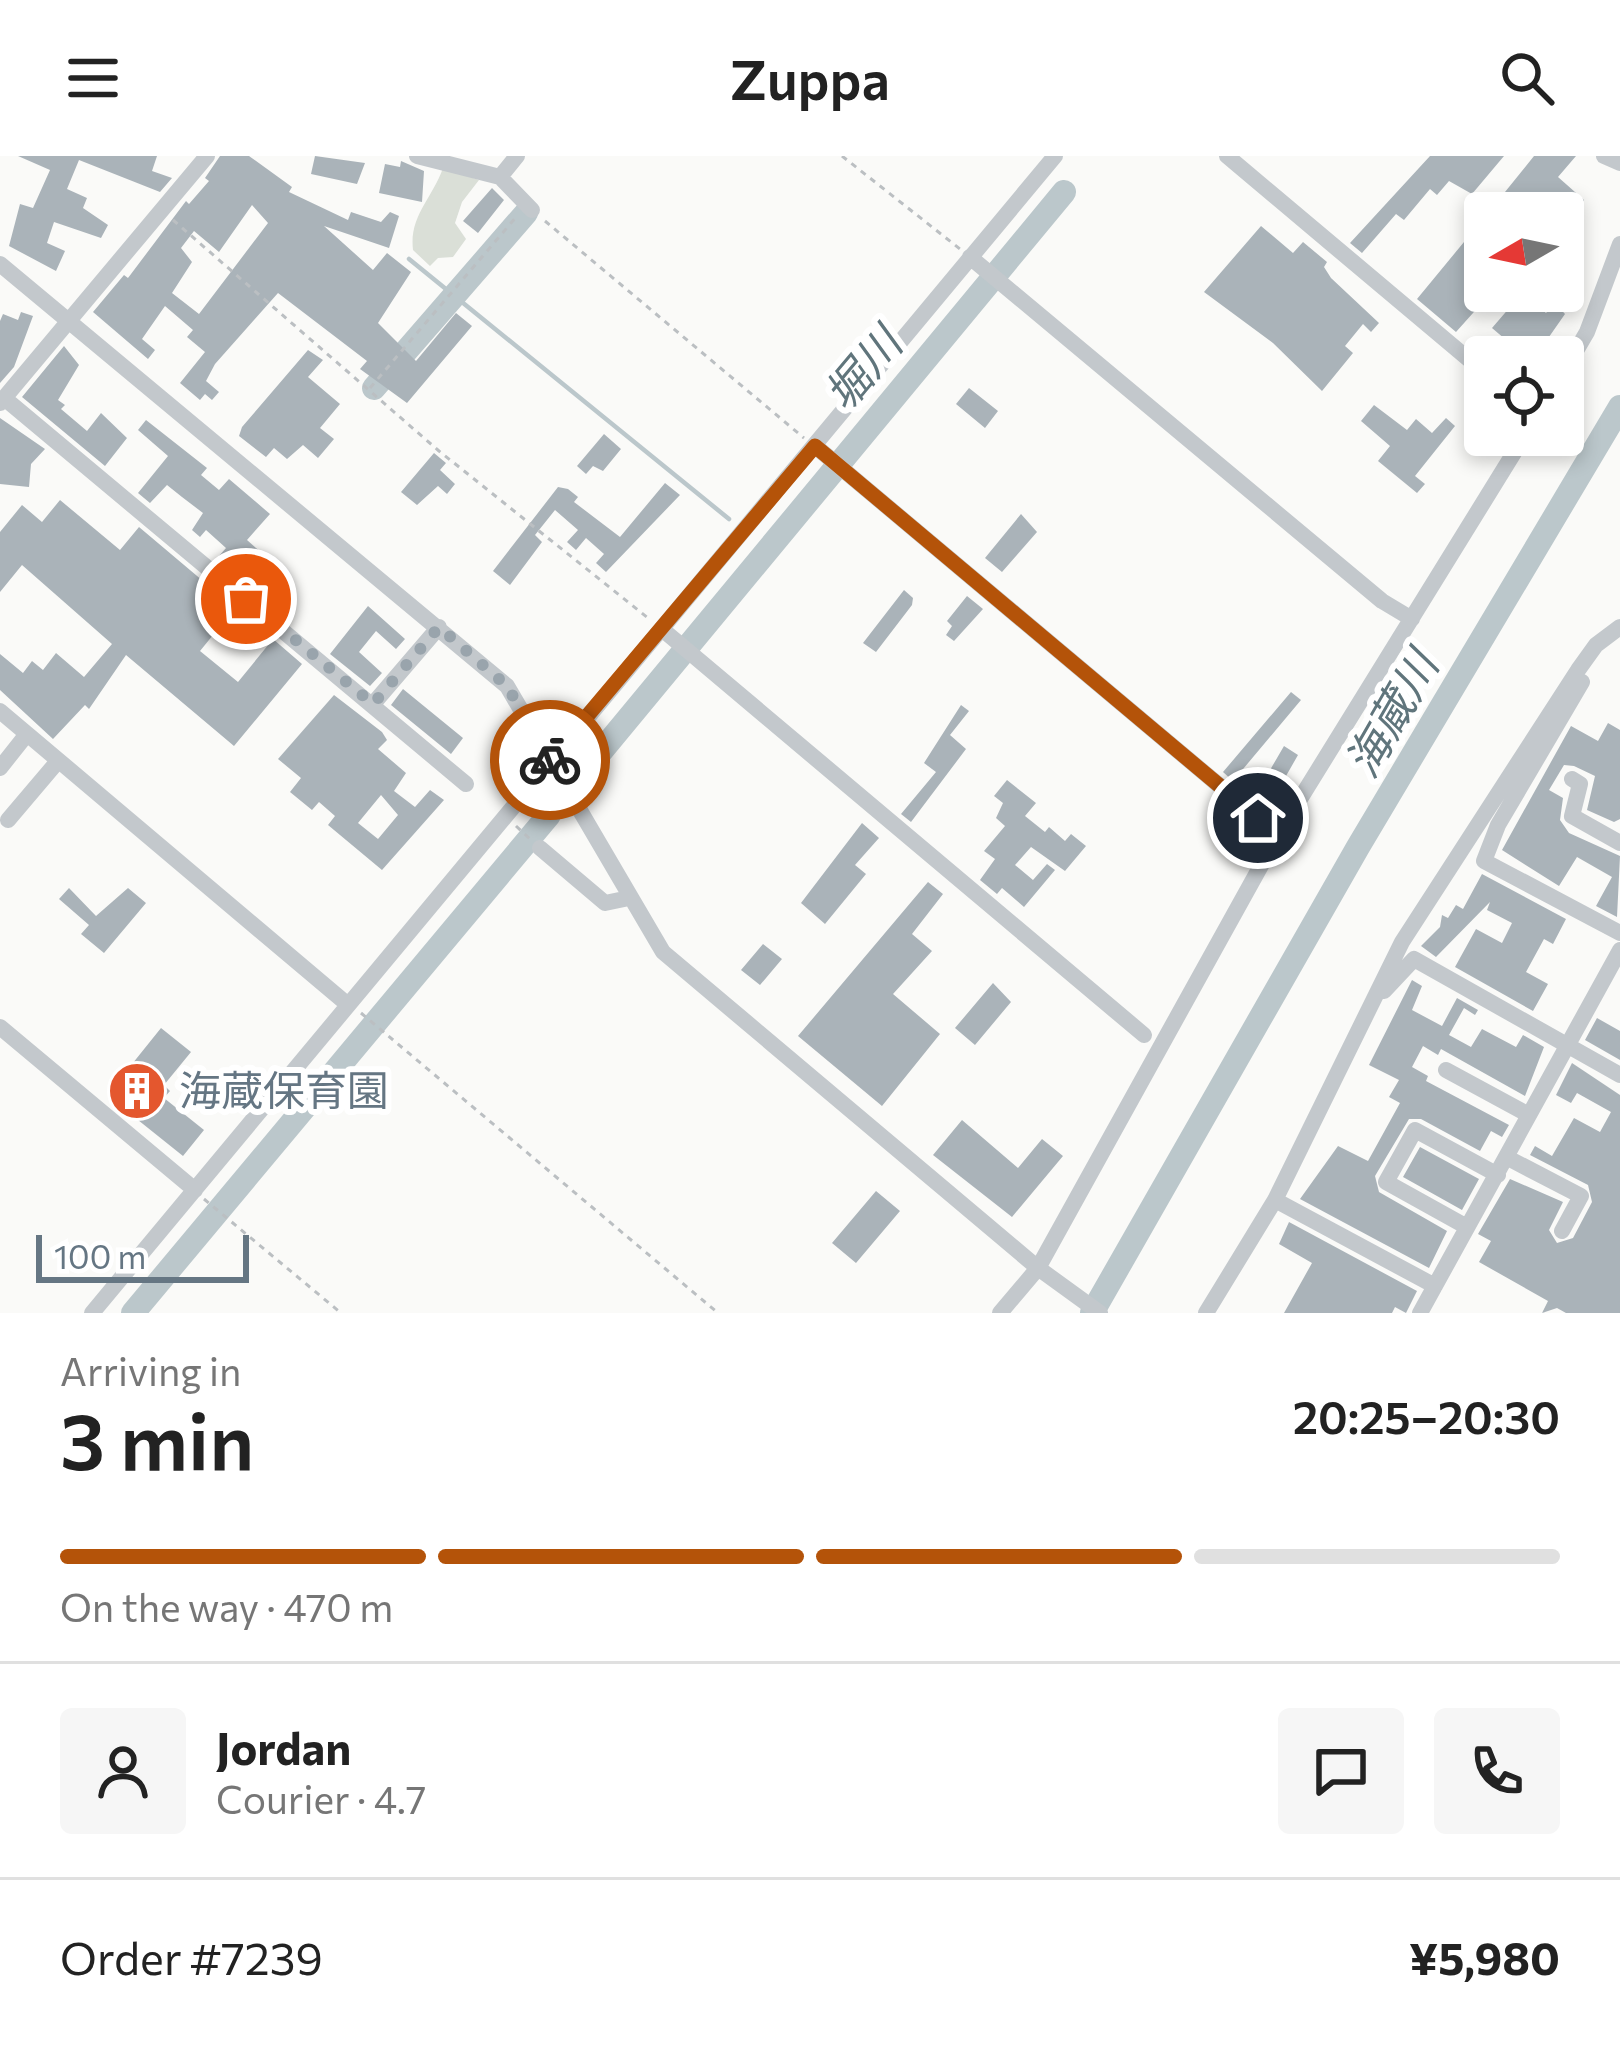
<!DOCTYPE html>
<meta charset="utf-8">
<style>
body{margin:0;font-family:Commissioner,"Noto Sans JP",sans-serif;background:#f6f6f6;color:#222;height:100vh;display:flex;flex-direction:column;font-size:45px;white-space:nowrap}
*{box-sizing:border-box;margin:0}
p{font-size:39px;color:#767676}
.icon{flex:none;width:66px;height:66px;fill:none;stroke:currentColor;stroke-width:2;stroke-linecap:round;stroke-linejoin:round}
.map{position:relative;height:1157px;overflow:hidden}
.details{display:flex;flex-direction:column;background:#fff;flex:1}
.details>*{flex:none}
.needle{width:78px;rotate:261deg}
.controls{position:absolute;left:1464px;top:36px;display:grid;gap:24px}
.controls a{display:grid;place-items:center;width:120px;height:120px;border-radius:12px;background:#fff;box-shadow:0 6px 18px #0003;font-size:60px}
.scale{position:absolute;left:36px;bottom:30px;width:213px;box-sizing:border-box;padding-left:12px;border:6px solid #657683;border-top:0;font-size:33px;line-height:42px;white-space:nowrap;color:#657683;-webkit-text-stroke:9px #fff;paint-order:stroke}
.pin{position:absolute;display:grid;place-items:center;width:102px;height:102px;color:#fff;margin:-51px;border:6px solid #fff;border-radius:50%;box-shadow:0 3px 12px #0007}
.courier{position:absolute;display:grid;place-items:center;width:120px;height:120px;margin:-60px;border:9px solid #b45309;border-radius:50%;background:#fff;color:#222;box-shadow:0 3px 15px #0007}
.headline em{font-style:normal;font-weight:600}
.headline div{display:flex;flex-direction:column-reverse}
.headline{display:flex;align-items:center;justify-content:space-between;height:204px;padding:0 60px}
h1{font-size:78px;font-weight:600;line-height:90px}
.bar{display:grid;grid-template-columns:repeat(4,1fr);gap:18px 12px;align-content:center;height:144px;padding:0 60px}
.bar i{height:15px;border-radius:9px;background:#e0e0e0}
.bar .on{background:#b45309}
.bar p{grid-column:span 4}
.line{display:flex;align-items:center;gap:30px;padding:0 60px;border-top:3px solid #e0e0e0}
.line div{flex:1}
.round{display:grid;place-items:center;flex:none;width:126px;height:126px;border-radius:12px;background:#f6f6f6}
header{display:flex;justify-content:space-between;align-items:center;height:156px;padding:0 60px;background:#fff;font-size:54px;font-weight:600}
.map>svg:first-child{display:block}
.green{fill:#dadfd7}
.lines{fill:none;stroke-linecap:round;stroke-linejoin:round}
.stream{stroke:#bbc7cb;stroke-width:4.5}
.river{stroke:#bbc7cb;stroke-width:24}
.building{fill:#aab3b9;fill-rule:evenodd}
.path{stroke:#bbbfc2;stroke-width:3;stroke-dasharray:6 6;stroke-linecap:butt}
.minor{stroke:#c3c8cc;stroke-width:16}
.done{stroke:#99a4ac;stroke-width:12;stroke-dasharray:0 21.6}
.route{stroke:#b45309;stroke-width:15}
.labels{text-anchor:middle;stroke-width:12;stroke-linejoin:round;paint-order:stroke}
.poi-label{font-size:42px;fill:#657683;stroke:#fff;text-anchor:start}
.water-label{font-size:45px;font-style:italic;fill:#60757c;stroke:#fff}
</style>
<header><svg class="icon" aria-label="menu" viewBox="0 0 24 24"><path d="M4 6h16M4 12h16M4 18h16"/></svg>Zuppa<svg class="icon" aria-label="search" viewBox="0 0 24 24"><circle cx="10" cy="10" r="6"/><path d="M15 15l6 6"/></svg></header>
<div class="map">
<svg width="1620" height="1157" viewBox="0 0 1620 1157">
<rect width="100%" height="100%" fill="#fafaf8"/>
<path class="green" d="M443,12L479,24L462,46L455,67L466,83L453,101L438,102L430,110L413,94C409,60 432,43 443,12Z"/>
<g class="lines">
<path class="stream" d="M409,103L729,363"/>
<path class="river" d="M374,232L526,57
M589,610L1064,36
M133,1157L549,659
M1092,1157L1358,691L1620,251"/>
</g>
<path class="building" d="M18,0H157L152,15L172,22L160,36L79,4L67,33L87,42L83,52L108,69L101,82L54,66L47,87L65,95L56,115L9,90L20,48L33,52L50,14Z
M220,0H249L292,31L289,36L348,64L351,56L381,66L390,56L399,60L389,92L324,70L373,114L387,97L411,116L378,167L416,205L456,157L472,170L407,247L360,213L367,205L278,137L215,208L206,225L219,236L212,244L205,238L200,244L180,227L205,196L187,181L193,174L165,150L142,183L155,194L148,203L93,156L124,119L128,122L186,45L189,48L209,25L205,22ZM252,49L268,67L199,158L172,137L192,106L181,92L194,75L219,96Z
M315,0L365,7L357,28L311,18Z
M1430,0H1504L1472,38L1449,25L1437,39L1430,33L1404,64L1396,58L1362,97L1350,87Z
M1534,0H1576L1558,21L1584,44L1572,60L1488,57Z
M401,5L424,15L422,46L379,37L385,8L400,11Z
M492,32L504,44L478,77L463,65Z
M1478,69L1485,75L1481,130L1490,138L1456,176L1417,143Z
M1261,70L1293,97L1303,86L1327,106L1324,111L1331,122L1379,167L1371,176L1363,168L1345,190L1353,197L1322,235L1273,187L1204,136Z
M1523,136L1546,157L1555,147L1565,158L1535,201H1526L1492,172Z
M21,156L33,160L14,211L0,227V165L3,158L18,164Z
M64,190L79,209L58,244L65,249L61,253L87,275L101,257L127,282L105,310L22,241Z
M308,194L323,204L308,221L340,248L320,272L334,283L318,302L303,289L287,303L274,292L266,301L239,280L242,271Z
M969,232L998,255L985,272L956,248Z
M1374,249L1407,274L1416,263L1432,277L1446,262L1455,270L1415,320L1425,328L1417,337L1378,305L1390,290L1361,265Z
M0,262L45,293L31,308L29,331L0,328Z
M146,264L207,312L201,319L219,334L229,323L270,358L247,384L280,413L260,435L219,400L226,392L206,374L200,381L192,374L203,357L182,341L167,329L150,347L138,337L168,300L138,274Z
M604,278L621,293L603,315L593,310L586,318L577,310Z
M434,297L446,307L440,314L455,328L447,338L438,330L417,349L401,336Z
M665,327L680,339L606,416L596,407L604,398L586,382L576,394L567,386L578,374L555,354L535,379L542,386L510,429L493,415L558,331L568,333L578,341L574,346L620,381Z
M60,344L120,394L139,371L235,452L200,495L238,526L273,483L302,508L234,590L126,499L89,553L85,549L53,583L0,534V498L23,517L32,505L43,514L56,497L84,521L112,488L22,409L0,436V376L22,349L42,366Z
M1021,358L1037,376L1002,416L985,402Z
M904,434L913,442L912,449L876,496L863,487Z
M967,440L983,453L954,485L946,479L952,470L947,465Z
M368,450L405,483L396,493L376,475L359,496L382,517L370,530L330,498Z
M403,533L463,582L451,598L391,549Z
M1291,536L1301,544L1233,625L1223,616Z
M334,539L382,576L387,584L378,593L406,617L394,635L415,651L430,634L444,644L382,714L328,669L335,660L319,646L312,654L290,636L301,622L278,603ZM381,639L398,659L378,683L358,667Z
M961,549L969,555L950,579L966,593L911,666L901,658L936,616L924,607Z
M1608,567L1620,574V663L1614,666L1587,654L1595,620L1574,610L1564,609L1549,634L1563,642L1560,664L1569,677L1620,700L1617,761L1596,750L1612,721L1577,701L1559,730L1502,694L1571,570L1598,585Z
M1284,590L1298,599L1274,641L1259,633Z
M1007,624L1036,647L1025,660L1045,676L1049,671L1065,685L1071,678L1086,690L1065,715L1031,691L1015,709L1033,724L1047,708L1055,714L1024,751L1002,732L997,738L980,724L995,703L984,695L1005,670L996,662L1003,647L994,640Z
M862,667L879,682L855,709L866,718L825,768L801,747Z
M1482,718L1566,763L1553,788L1544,783L1526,816L1548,828L1533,855L1455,811L1476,773L1502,787L1512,767L1487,754L1490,746L1436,801L1421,790L1440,771L1442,759L1448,762L1456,749L1463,753Z
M928,726L943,738L912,778L932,795L893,838L940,878L882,950L798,880Z
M69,732L96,760L128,732L146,747L104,797L81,778L89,769L59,743Z
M763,788L782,803L760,829L741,814Z
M1412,824L1422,830L1412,854L1442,870L1457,842L1478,854L1475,859L1464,852L1449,879L1471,891L1482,873L1516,891L1523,879L1544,891L1525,940L1441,893L1438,899L1423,890L1412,911L1428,920L1426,925L1509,969L1502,981L1491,975L1480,995L1421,963H1409L1375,1020L1379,1036L1447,1075L1429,1112L1300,1043L1338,990L1368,1005L1400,947L1389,941L1399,924L1369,909Z
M993,827L1011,846L975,889L955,872Z
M1597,862L1620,875V904L1585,884Z
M161,872L191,896L164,929L170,935L164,942L204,974L183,1000L123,952L128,946L112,933Z
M1572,907L1620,939V1157H1566L1557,1152L1542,1157L1548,1145L1479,1106L1491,1085L1478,1078L1510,1023L1563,1046L1549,1074L1557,1087L1573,1082L1592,1046L1588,1029L1530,999L1535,990L1552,1000L1574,962L1600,976L1611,956L1577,937L1571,947L1556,939Z
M962,964L1018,1012L1042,983L1063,1000L1012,1061L933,999Z
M1420,991L1479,1023L1462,1054L1403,1021Z
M876,1035L900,1055L856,1107L832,1087Z
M1289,1066L1417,1135L1406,1157L1395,1151L1392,1157H1284L1312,1107L1279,1088Z"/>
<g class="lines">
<path class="path" d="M842,0L960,93
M173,64L439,295L648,462
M545,65L804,282
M370,232L517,60
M516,670L530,683
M361,857L718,1157
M204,1043L341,1157"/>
<path class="minor" d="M417,0L500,21L532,54
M1227,0L1485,217
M1604,0L1620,7
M500,21L517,0
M970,101L1382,445L1412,463
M0,108L507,530L663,796L1038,1112L1100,1157
M1563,217L1587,176L1620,88
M4,242L466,628
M0,247L207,0
M815,290L1258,662
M663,474L1144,879
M1582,526L1498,669L1484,705L1620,777
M373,548L439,471
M0,555L347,848
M0,612L27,578
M1572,623L1580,628L1572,660L1620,687
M8,664L58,605
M540,692L605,747L629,742
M1384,835L1414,803L1620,919
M0,871L195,1034
M1446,914L1529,959
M1506,1001L1581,1040L1562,1075
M1275,1044L1435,1130
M1467,1071L1386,1026L1415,974L1498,1019
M92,1157L1055,0
M1000,1157L1038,1112L1279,677L1525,279
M1206,1157L1275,1044L1402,786L1578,514L1596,489L1620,471
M1420,1157L1620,794"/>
</g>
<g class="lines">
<path class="done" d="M246,443L373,548L439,471L507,530L550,604"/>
<path class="route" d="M550,604L815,290L1258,662"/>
</g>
<defs>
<g id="building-disc" transform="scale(3)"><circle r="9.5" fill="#e4572e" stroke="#fff"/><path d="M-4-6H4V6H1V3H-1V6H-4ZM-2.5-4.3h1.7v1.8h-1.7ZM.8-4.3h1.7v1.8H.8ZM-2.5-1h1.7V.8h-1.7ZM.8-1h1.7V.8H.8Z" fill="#fff"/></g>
</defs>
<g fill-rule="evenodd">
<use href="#building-disc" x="137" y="935"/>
</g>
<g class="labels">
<g class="poi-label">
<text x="179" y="950">海蔵保育園</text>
</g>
<g class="water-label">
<text transform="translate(863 213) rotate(-50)" y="16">堀川</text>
<text transform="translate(1392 558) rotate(-60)" y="16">海蔵川</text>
</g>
</g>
</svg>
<div class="controls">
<a><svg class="needle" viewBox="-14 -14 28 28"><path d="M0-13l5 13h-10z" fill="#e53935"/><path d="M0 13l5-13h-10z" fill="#767676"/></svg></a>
<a><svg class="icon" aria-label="locate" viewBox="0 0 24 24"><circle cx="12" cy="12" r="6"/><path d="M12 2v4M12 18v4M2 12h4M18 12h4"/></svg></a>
</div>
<div class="scale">100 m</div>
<div class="pin" style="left:246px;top:443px;background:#ea580c"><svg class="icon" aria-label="bag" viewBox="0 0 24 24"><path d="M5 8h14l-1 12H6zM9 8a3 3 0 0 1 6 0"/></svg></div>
<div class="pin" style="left:1258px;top:662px;background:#1f2937"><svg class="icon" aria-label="home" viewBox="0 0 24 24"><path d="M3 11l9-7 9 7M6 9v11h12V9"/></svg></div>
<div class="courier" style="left:550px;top:604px"><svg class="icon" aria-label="bike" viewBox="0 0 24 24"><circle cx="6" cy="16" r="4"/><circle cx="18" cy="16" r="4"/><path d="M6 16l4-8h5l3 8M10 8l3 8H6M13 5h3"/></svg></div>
</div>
<section class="details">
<div class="headline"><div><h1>3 min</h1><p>Arriving in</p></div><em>20:25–20:30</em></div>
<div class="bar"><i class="on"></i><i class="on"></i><i class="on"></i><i></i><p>On the way · 470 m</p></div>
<div class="line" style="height:216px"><a class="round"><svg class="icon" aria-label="person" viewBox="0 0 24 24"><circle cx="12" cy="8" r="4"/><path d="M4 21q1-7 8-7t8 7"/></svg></a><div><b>Jordan</b><p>Courier · 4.7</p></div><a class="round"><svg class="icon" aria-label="chat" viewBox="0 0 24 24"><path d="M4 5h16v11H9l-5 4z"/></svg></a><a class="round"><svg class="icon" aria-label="phone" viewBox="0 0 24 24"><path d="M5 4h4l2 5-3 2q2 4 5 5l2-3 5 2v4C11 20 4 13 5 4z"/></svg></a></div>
<div class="line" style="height:156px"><div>Order #7239</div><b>¥5,980</b></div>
</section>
